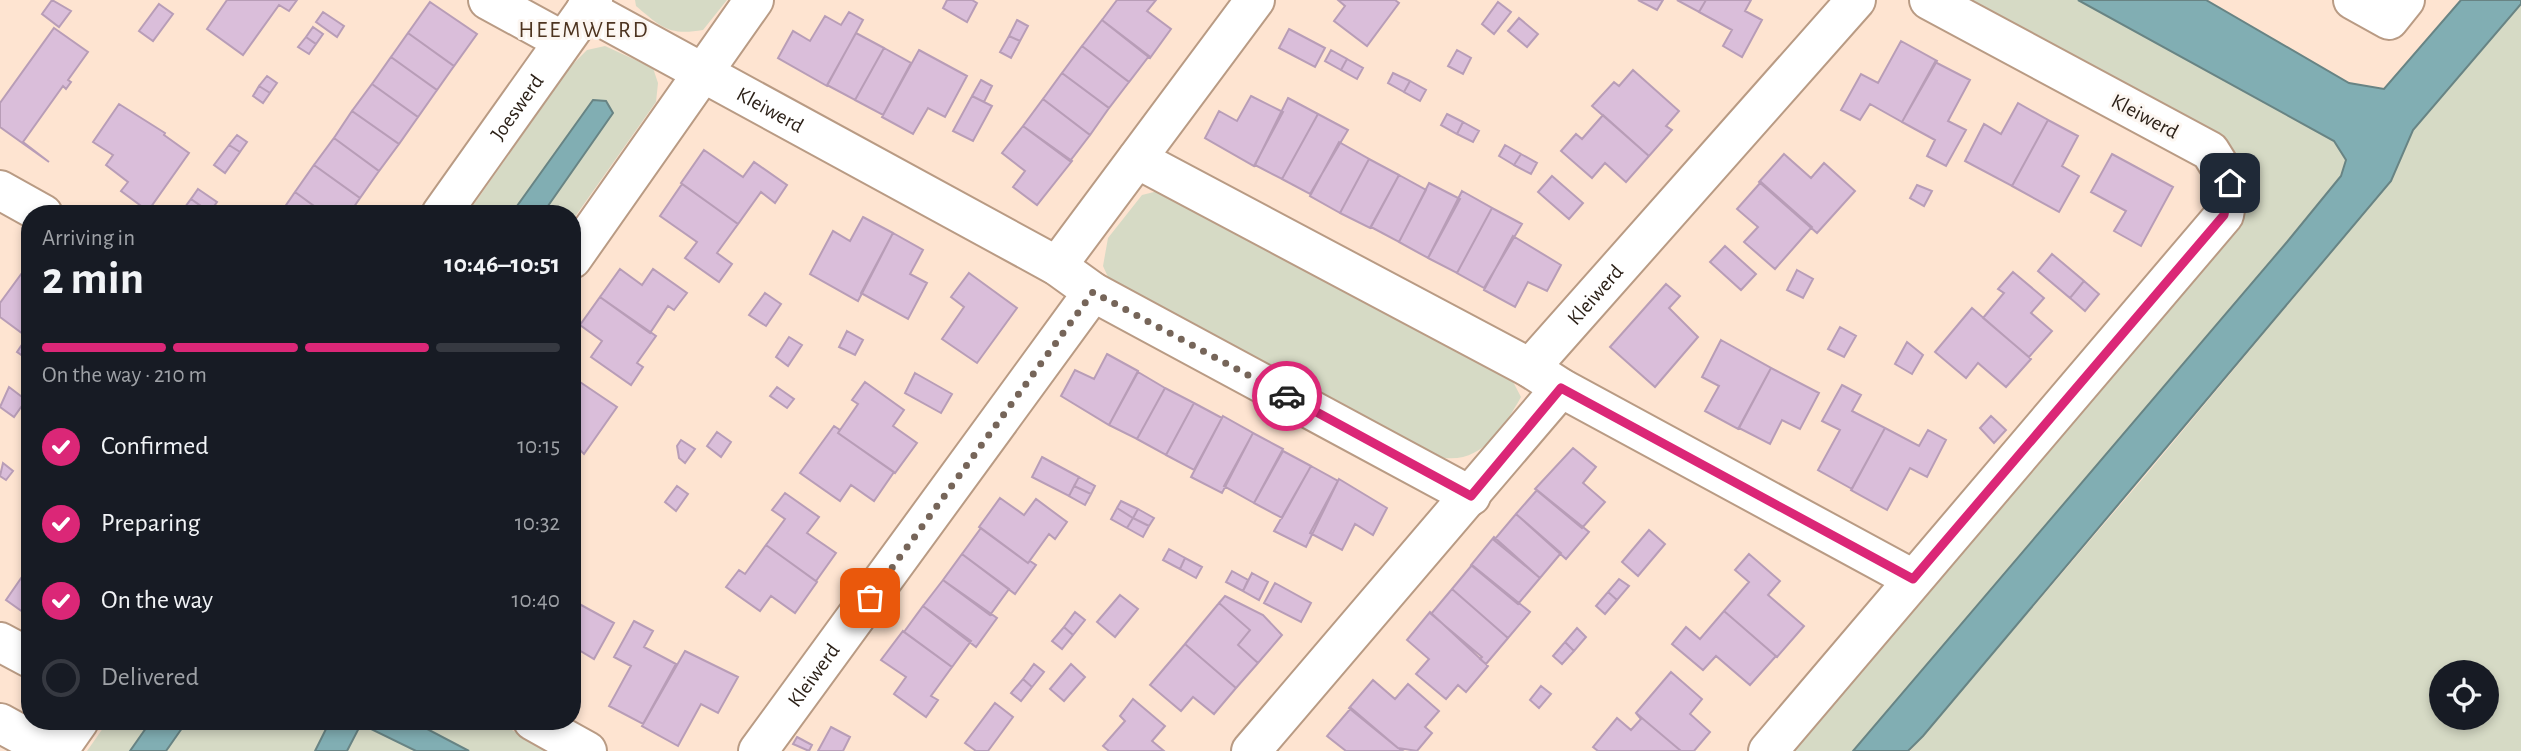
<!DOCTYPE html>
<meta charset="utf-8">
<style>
body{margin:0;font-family:"Alegreya Sans",sans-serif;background:#20242c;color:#f1f3f6;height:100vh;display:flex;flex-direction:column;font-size:26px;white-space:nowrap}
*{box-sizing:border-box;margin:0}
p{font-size:23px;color:#9ea1a6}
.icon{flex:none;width:38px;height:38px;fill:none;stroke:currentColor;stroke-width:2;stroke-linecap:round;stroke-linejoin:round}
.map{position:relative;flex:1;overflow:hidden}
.drawer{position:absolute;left:21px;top:205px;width:560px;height:525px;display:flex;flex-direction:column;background:#171b24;border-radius:28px;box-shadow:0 4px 10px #0003}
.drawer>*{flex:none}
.controls{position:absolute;left:2429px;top:660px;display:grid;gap:14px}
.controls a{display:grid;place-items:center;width:70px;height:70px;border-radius:50%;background:#171b24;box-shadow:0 4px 10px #0003;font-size:35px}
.pin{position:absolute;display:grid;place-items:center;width:60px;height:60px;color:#fff;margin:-30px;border-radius:14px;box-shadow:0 4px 10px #0006}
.courier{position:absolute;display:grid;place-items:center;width:70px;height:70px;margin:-35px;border:5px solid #db2777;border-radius:50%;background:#fff;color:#222;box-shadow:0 2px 9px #0007}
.overview em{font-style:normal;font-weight:700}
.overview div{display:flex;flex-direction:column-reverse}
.overview{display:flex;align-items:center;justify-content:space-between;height:119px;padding:0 21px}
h1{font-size:46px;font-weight:700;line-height:52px}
.bar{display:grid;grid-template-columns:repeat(4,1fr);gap:10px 7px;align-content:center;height:84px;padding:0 21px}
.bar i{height:9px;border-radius:5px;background:#363941}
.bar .on{background:#db2777}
.bar p{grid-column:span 4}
ol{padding:0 21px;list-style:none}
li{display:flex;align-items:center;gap:21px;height:77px}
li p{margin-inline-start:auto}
li .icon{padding:7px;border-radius:50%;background:#db2777;color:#fff;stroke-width:4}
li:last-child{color:#9ea1a6}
li i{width:38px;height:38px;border:4px solid #363941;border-radius:50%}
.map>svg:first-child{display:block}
.green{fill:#d6dac5;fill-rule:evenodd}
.water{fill:#81aeb3;stroke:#688484;stroke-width:2}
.building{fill:#dabeda;stroke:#b89db7;stroke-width:2}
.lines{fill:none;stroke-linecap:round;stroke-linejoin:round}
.minor-casing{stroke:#b99b84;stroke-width:42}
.minor{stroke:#fff;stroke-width:38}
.done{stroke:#766559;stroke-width:7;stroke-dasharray:0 12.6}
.route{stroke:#db2777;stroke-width:9}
.labels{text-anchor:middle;stroke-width:6;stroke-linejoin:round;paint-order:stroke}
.street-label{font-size:21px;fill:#2c2118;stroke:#fcf6f1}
.neighbourhood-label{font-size:23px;letter-spacing:2px;fill:#4d3420;stroke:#fcf6f1}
</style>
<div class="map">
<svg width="2521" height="751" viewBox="0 0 2521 751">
<rect width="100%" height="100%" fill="#fee4d1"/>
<path class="green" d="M635,0H727L703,30C669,36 661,27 636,6Z
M1963,0H2078L2334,141L2347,160L2341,176L2287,242L1853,751H1791L2243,182Z
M2521,4V751H1910L2145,476L2391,181L2413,130ZM2441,672H2487V718H2441Z
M605,46L653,68L658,83L656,102L572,221V214L543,213L613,113L593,100L512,213L467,214L571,66L587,50Z
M1158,191L1511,378L1521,397C1503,429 1480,466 1439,457L1123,287L1108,277L1103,266L1108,238L1142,195Z
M108,721H151L130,751H87Z
M187,721H356L416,751H166Z
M412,721H495L551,751H469Z"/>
<path class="water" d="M2078,0H2206L2349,83L2384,89L2461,0H2521V4L2413,130L2391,181L1923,736L1908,751H1853L2287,242L2341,176L2346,160L2334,141Z
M593,100L606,101L613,113L543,213H512Z
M151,721H187L166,751H130Z
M330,721H412L469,751H416L361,724L347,751H315Z"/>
<path class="building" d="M52,0L71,11L59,27L42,14Z
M227,0H297L289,11L279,5L243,55L207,29Z
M947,0H972L977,3L967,22L943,8Z
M1117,0H1156L1147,11L1171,29L1150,58L1102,20Z
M1338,0H1395L1399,3L1367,46L1334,21L1345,6Z
M1638,0H1663L1657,10Z
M1677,0H1706L1699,12Z
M1706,0H1751L1745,11L1762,20L1742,57L1723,46L1732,30L1699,12Z
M430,2L477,34L454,66L408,33Z
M1498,2L1511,12L1494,34L1482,24Z
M159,4L173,14L153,41L139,31Z
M323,12L344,26L337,37L316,22Z
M849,12L863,20L827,86L778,58L793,31L810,41L825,16L841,25Z
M1519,18L1538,34L1527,47L1508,31Z
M1017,20L1028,26L1020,41L1009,36Z
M1102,20L1149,56L1129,82L1082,46Z
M313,27L323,34L316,44L306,37Z
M54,28L88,52L68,80L71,82L66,89L63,86L23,142L49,162L0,127V103Z
M1289,29L1325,48L1315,67L1279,48Z
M408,33L454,66L437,90L391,57Z
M856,33L884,48L855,100L827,85Z
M1009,36L1020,41L1011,58L1000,52Z
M306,37L316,44L309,54L298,47Z
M1901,41L1937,61L1902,122L1870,104L1860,120L1841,110L1861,74L1878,83Z
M1082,46L1129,82L1109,108L1062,73Z
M884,48L911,63L883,115L855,100Z
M919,50L967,76L945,117L928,108L913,134L882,117Z
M1331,50L1347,59L1341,70L1325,61Z
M1457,50L1471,58L1463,74L1448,66Z
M391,57L437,90L418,117L372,84Z
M1347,59L1363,68L1357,79L1341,70Z
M1935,62L1970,80L1948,121L1966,130L1946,166L1927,156L1935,140L1902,122Z
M1633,70L1679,111L1666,126L1672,130L1649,156L1592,106L1614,82L1619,86Z
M1062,73L1109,108L1090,135L1043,99Z
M1393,73L1410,81L1404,92L1388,83Z
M267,76L277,83L270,93L259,86Z
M981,80L992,86L984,102L972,96Z
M1410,81L1426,90L1420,101L1404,92Z
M372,84L418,117L399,144L352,111Z
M259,86L270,93L263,103L253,96Z
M972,96L992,106L973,141L953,131Z
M1251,96L1283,112L1254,166L1205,138L1219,111L1237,121Z
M1288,98L1318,114L1282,179L1255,165Z
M1043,99L1090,135L1070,161L1023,126Z
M2018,103L2048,120L2012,186L1965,161L1984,124L2001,134Z
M119,104L165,133L164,135L189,153L148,211L121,191L128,182L106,165L113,155L93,142Z
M352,111L399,144L379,171L334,138Z
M1318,114L1348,130L1310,194L1282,179Z
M1447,114L1463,122L1457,134L1441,125Z
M1603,115L1649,156L1626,182L1605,163L1592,178L1561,151L1576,134L1582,139Z
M2048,120L2078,136L2062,166L2079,176L2059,212L2012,186Z
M1463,122L1479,131L1473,142L1457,134Z
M1023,126L1072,161L1037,205L1013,187L1025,171L1002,153Z
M237,135L247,142L240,152L229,145Z
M334,138L379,171L360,198L314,165Z
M1339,142L1369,159L1340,213L1310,196Z
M229,145L240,152L225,173L214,165Z
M1505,145L1521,154L1514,165L1499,156Z
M704,150L743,177L754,162L787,185L775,203L761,192L738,224L681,183Z
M1521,154L1537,163L1531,174L1514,165Z
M1784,154L1811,178L1824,163L1855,191L1817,233L1759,182Z
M2112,154L2173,187L2141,246L2114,231L2126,211L2091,192Z
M1369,159L1399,175L1370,228L1340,213Z
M314,165L360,198L349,214H325L295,192Z
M1399,175L1426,190L1399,242L1371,227Z
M1552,176L1583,203L1569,219L1538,192Z
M1761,182L1812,227L1775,269L1744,242L1758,227L1737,209Z
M1429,183L1460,199L1428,258L1399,242Z
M682,184L738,224L717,253L732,264L719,282L685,258L697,242L660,216Z
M1917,185L1932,191L1924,206L1910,198Z
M198,189L217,202L210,212L191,199Z
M1462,191L1492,208L1457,273L1428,258Z
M295,192L325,214H280Z
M191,199L206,210L204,214H180Z
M1492,208L1522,224L1484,288L1457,273Z
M863,217L893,233L858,301L810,274L833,231L850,241Z
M893,233L923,250L910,274L927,283L908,319L861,293Z
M1513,236L1561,265L1547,291L1528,282L1515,307L1484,290Z
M1725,246L1756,274L1741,290L1710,262Z
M2052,254L2084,281L2070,298L2038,271Z
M30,262V361L17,352L27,337L0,317V303Z
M620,269L642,285L653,269L687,293L674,310L668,306L650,333L600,297Z
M1797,270L1813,279L1803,298L1787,290Z
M2013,272L2044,298L2031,313L2052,331L2029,357L1983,318L2004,293L1998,289Z
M969,273L1017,308L977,363L942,339L964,307L951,297Z
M2084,281L2099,294L2085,311L2070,298Z
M1666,284L1680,296L1669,308L1698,337L1655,387L1610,347Z
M765,293L781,304L766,326L749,315Z
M600,297L656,336L637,363L643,367L631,385L591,357L602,341L580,325Z
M1972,308L2031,359L2006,387L1978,363L1966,378L1935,352Z
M1840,327L1856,336L1844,357L1828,349Z
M847,331L863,340L855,355L839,347Z
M789,337L802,345L788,366L776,357Z
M1721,340L1771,368L1738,429L1705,411L1719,386L1702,377Z
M1907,342L1923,355L1912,374L1895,364Z
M1107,354L1138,371L1109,425L1061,396L1075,370L1094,379Z
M1771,368L1819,393L1800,429L1782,420L1770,444L1739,428Z
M1138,372L1165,388L1137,439L1109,425Z
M915,373L952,394L941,413L905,393Z
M577,380L617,407L584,454L572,442V387Z
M865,382L904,410L893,426L917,443L895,473L838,433L858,404L852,400Z
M1842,385L1861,395L1852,411L1885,428L1852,489L1818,470L1840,430L1822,421Z
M9,387L26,400L14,417L0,407Z
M777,387L794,399L787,408L770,396Z
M1165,388L1194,403L1166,455L1137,439Z
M1194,403L1222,418L1194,470L1166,455Z
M1223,416L1253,433L1222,493L1191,477Z
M1991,416L2006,430L1994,443L1980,428Z
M834,426L840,430L838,433L894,472L874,501L851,485L840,501L800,473Z
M1885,428L1919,446L1928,430L1946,440L1927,477L1910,468L1887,510L1851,490Z
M717,432L731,442L721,457L707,446Z
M1253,433L1283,449L1254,503L1224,486Z
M681,440L695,449L685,463L679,458L677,446Z
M1573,448L1596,467L1583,483L1605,502L1582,528L1535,489Z
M1283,451L1311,466L1282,518L1254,503Z
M1042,457L1079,477L1069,496L1032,477Z
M3,463L13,471L6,480L0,476Z
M1311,466L1338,481L1306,547L1274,531Z
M1079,477L1095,486L1091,494L1074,486Z
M1339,479L1387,508L1373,535L1355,524L1342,550L1310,533Z
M677,486L688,494L676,511L665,502Z
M1074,486L1091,494L1085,505L1069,496Z
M1537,490L1589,532L1566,559L1516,514Z
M785,493L819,517L807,533L836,553L816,581L766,545L785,519L772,510Z
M1000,498L1024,515L1036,499L1067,522L1055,539L1049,534L1028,563L979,527Z
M1121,501L1138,509L1133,518L1117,508Z
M1117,508L1133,518L1127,528L1111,519Z
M1138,509L1154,518L1149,526L1133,518Z
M1516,514L1561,553L1540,578L1494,540Z
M1133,518L1149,526L1143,537L1127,528Z
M981,528L1028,563L1030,561L1036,565L1015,594L962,554Z
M1649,530L1665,544L1638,576L1622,562Z
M1494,537L1540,578L1518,604L1471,565Z
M766,545L817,582L795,613L771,596L760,611L726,587L739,570L745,574Z
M1169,549L1185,558L1180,569L1163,560Z
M962,554L1009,589L990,615L943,580Z
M1749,554L1780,581L1768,595L1804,626L1777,657L1724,611L1749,582L1735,570Z
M1185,558L1202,567L1196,578L1180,569Z
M1472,565L1530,612L1508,638L1452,589Z
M26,571L30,573V617L6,600Z
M1232,571L1248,580L1243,591L1226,582Z
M1252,573L1268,582L1259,600L1243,591Z
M1619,579L1629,586L1617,600L1608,592Z
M943,580L997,618L976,647L923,606Z
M1275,583L1311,603L1301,622L1264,603Z
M1452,589L1508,638L1486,664L1480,659L1482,657L1431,614Z
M1608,592L1617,600L1605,614L1596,606Z
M1120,595L1138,609L1115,637L1097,622Z
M1225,596L1263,615L1282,635L1258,663L1238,645L1250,630L1219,603Z
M572,600L614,623L594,659L577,649L572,659Z
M1219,603L1250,630L1238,645L1258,663L1236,688L1185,644Z
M923,606L971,641L952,667L904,632Z
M1724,611L1776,656L1750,685L1716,656L1703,670L1672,644L1686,627L1700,639Z
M1075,612L1085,620L1073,635L1064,627Z
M1430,612L1488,666L1466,692L1458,685L1446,699L1416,674L1429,659L1407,640Z
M634,621L653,631L644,647L676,664L643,724L609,706L631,666L614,657Z
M1064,627L1073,635L1062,649L1052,641Z
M1577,628L1586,637L1574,651L1565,642Z
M903,631L952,667L931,696L938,700L926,717L894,694L906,677L881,660Z
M1565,642L1574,651L1562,664L1553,656Z
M1185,644L1236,688L1214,714L1193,697L1181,711L1150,685Z
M685,651L738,677L718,713L701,704L678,746L642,726Z
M1034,664L1044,672L1032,687L1023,679Z
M1071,664L1085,677L1064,701L1050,689Z
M1671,672L1702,699L1690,714L1710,732L1694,751H1681L1636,713Z
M1023,679L1032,687L1021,701L1011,693Z
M1373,680L1395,699L1408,684L1439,711L1425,727L1432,733L1417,751L1398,748L1349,708Z
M1541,686L1551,694L1539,708L1530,700Z
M1133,699L1165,726L1152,741L1164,751H1109L1103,746L1125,721L1120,716Z
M995,703L1013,717L988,751H976L965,743Z
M1351,708L1398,748L1403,751H1346L1327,736Z
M1636,713L1681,751H1598L1593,747L1617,718L1631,730L1641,719Z
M831,727L850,737L843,751H818Z
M797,737L812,745L809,751L793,744Z"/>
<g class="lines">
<g class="minor-casing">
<g id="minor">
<path d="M488,0L563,41"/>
<path d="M2353,0L2389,20L2405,0"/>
<path id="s1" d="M586,9L1057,266L1093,292L1471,496"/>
<path d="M1137,159L1530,368L1561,388L1913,579"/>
<path d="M0,190L43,214"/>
<path id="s2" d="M441,214L593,0"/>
<path d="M572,259L754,0"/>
<path d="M1057,266L1255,0"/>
<path id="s3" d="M1530,368L1856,0"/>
<path d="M0,642L30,658"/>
<path d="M533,721L587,751"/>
<path d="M0,723L51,751"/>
<path d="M58,751L79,721"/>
<path id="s4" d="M758,751L1093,292"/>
<path d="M1251,751L1561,388"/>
<path d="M1768,751L2224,215L2230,183L2210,151L1929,0"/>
</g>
</g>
<use href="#minor" class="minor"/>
</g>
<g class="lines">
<path class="done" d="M870,598L1093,292L1287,396"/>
<path class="route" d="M1287,396L1471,496L1561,388L1913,579L2224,215L2230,183"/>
</g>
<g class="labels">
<g class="street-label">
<text dy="7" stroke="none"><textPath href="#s2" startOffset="131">Joeswerd</textPath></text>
<text dy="7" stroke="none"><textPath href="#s1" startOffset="210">Kleiwerd</textPath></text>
<text transform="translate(2145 116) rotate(28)" y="7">Kleiwerd</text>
<text dy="7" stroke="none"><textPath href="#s3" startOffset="98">Kleiwerd</textPath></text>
<text dy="7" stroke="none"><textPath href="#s4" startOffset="94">Kleiwerd</textPath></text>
</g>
<g class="neighbourhood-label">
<text x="584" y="37">HEEMWERD</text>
</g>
</g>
</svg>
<div class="controls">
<a><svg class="icon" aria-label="locate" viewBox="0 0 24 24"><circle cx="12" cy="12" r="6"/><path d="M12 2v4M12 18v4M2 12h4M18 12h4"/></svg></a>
</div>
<div class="pin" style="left:870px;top:598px;background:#ea580c"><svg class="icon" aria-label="bag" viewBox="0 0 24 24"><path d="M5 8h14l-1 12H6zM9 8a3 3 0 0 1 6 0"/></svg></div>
<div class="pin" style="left:2230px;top:183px;background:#1f2937"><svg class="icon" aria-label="home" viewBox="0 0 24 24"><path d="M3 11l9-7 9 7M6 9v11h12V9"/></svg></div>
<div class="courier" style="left:1287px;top:396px"><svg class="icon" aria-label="car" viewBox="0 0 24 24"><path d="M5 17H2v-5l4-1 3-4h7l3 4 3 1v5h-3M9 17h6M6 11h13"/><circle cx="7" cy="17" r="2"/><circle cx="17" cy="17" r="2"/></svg></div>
<section class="drawer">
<div class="overview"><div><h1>2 min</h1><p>Arriving in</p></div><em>10:46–10:51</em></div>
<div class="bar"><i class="on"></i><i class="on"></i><i class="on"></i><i></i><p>On the way · 210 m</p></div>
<ol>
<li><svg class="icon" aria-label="check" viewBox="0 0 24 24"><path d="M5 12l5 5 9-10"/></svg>Confirmed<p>10:15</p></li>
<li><svg class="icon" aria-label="check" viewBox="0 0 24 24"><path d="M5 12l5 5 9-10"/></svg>Preparing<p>10:32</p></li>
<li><svg class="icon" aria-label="check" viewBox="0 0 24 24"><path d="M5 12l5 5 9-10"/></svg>On the way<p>10:40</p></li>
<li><i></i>Delivered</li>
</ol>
</section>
</div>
